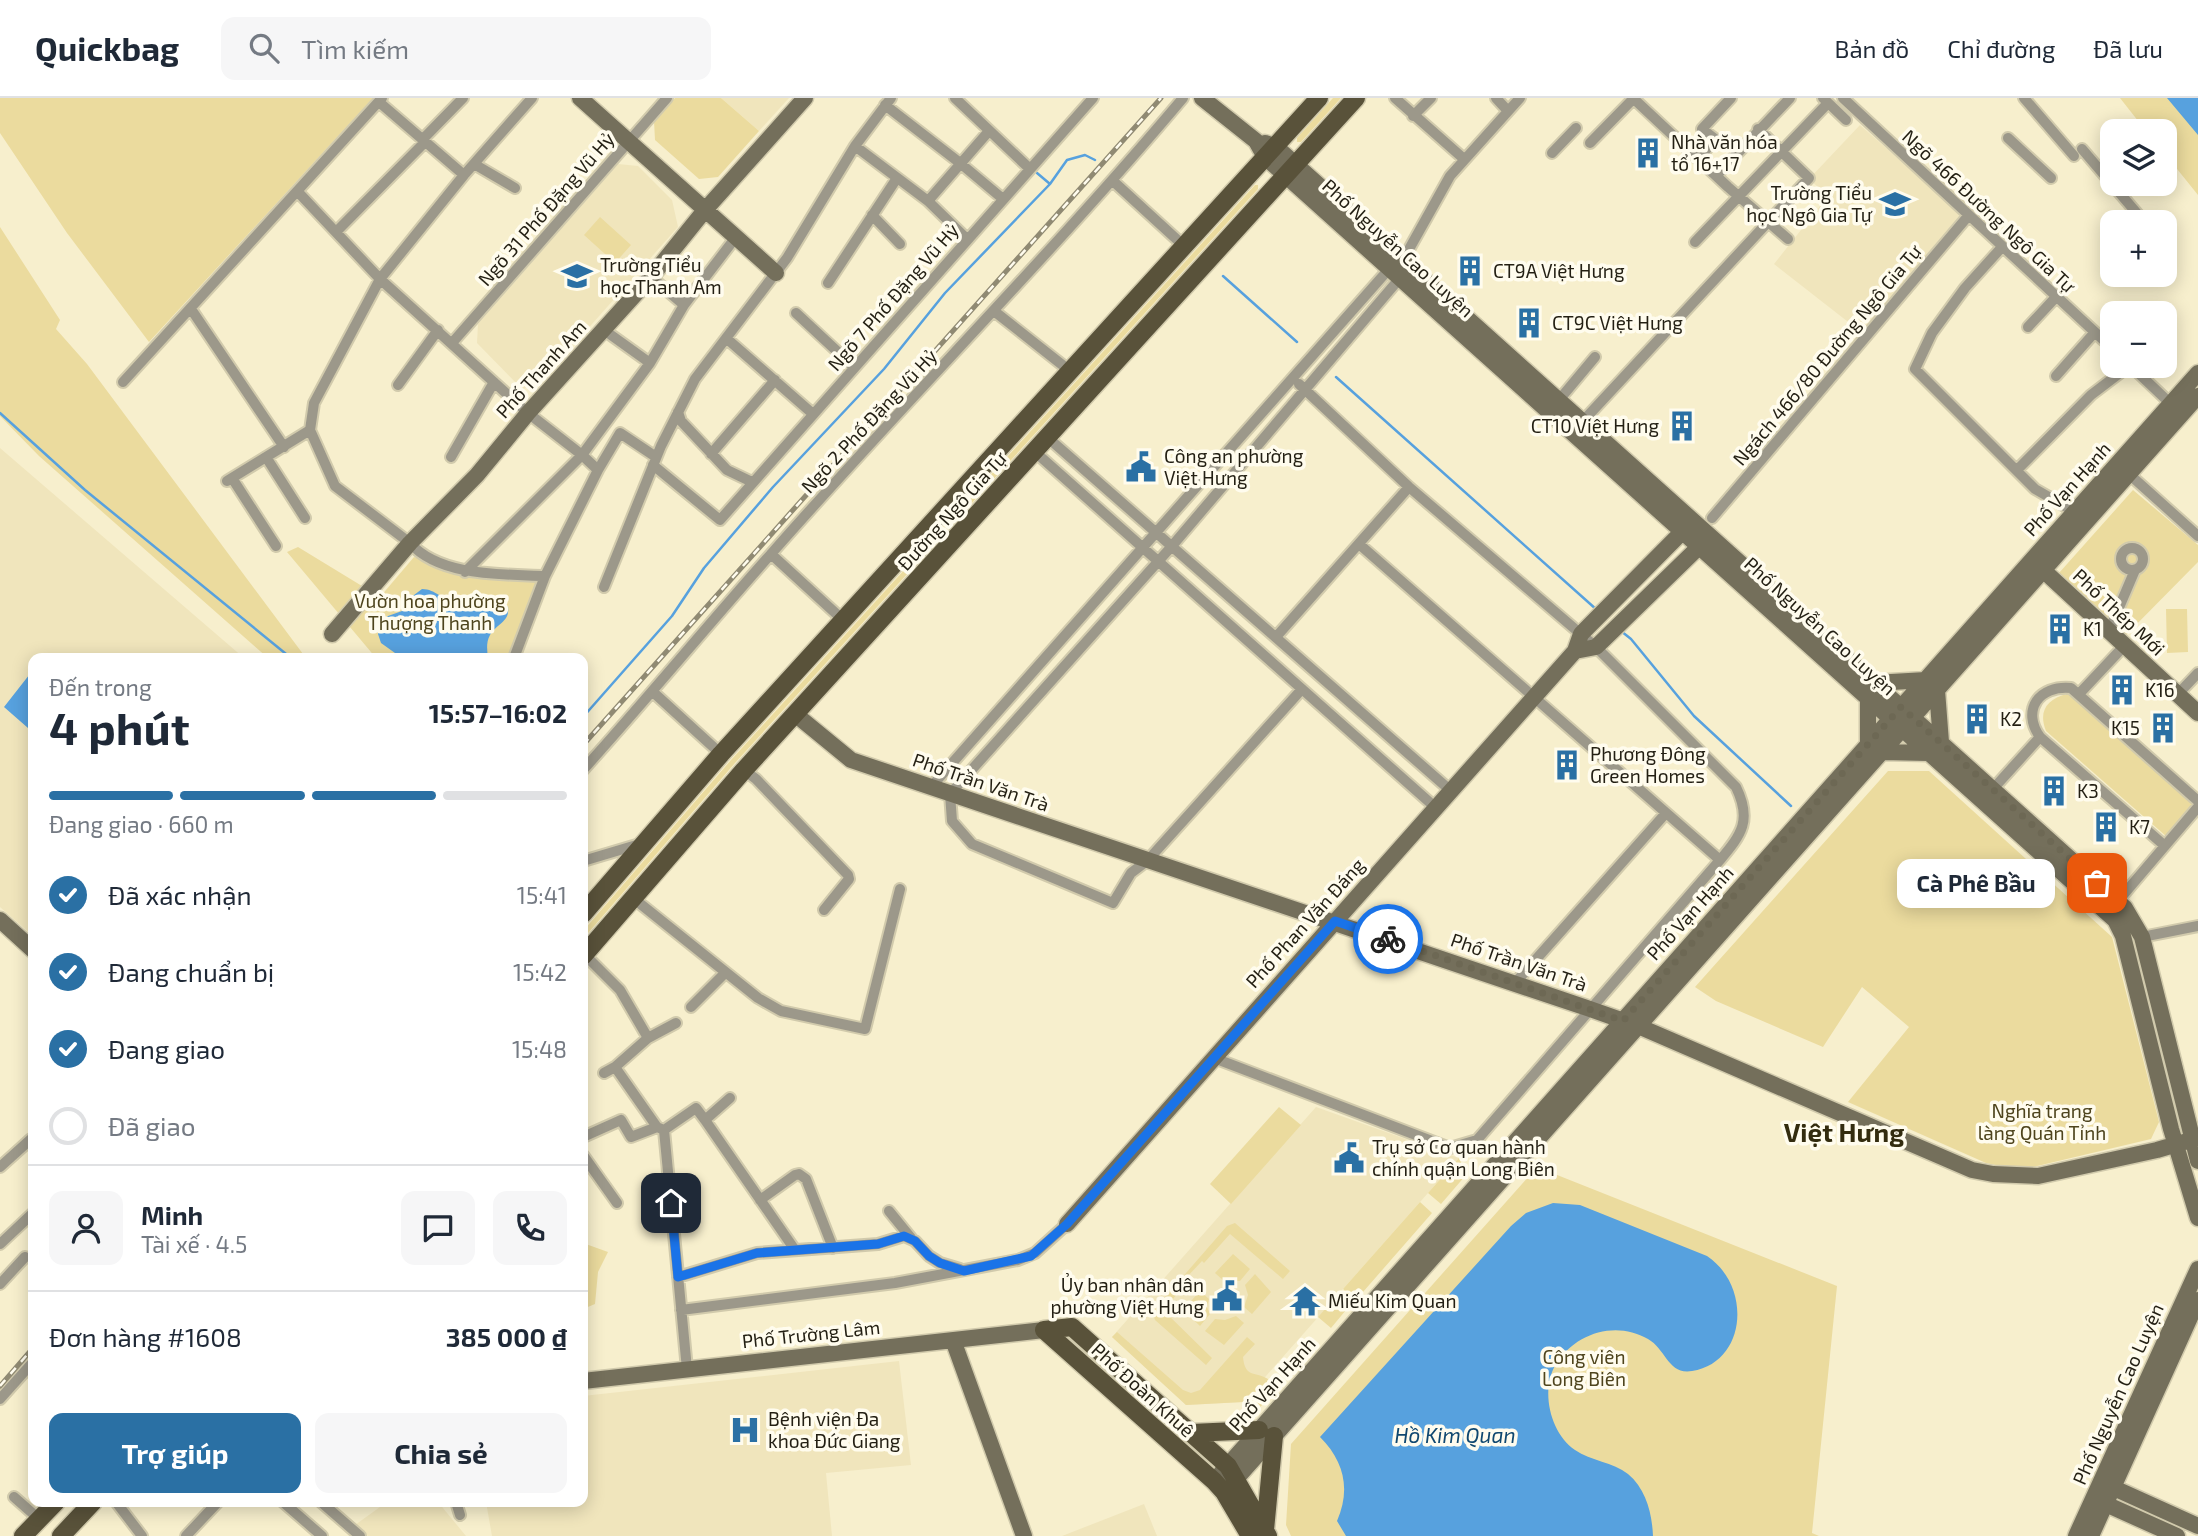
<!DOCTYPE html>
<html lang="vi">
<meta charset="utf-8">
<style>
body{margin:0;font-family:"Exo 2",sans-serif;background:#f6f6f7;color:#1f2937;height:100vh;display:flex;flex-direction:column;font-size:26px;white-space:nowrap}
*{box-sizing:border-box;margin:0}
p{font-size:23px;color:#747a83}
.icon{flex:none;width:38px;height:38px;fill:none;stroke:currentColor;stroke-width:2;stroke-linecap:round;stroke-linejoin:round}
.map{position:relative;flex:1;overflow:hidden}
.drawer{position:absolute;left:28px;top:555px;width:560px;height:854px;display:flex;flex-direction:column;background:#fff;border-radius:14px;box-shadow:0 4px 18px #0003}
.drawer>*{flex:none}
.buttons{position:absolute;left:2100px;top:21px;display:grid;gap:14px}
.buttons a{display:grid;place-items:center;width:77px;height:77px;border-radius:14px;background:#fff;box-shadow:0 4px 18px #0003;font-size:35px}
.pin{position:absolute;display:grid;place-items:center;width:60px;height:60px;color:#fff;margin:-30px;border-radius:14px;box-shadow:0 4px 10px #0006}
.courier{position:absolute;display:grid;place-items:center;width:70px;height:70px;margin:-35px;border:5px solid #1a73e8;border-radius:50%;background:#fff;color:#222;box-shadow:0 2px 9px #0007}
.bubble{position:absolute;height:49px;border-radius:14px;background:#fff;box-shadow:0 4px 18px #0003;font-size:23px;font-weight:700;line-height:49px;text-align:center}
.summary em{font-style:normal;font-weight:700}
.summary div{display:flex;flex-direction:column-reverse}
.summary{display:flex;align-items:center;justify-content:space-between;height:119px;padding:0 21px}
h1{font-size:46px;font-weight:700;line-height:52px}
.bar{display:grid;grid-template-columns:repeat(4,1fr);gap:10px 7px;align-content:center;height:84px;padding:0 21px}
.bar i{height:9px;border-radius:5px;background:#e0e1e3}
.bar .on{background:#2a70a4}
.bar p{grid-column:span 4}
.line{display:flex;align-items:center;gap:18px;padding:0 21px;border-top:2px solid #e0e1e3}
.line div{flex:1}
.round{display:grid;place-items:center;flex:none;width:74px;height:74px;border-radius:14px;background:#f6f6f7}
ol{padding:0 21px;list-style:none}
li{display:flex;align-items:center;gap:21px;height:77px}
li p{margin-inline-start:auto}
li .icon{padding:7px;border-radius:50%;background:#2a70a4;color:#fff;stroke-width:4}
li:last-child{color:#747a83}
li i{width:38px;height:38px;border:4px solid #e0e1e3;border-radius:50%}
.primary-button{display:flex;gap:14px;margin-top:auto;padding:14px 21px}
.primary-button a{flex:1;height:80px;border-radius:14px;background:#2a70a4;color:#fff;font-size:28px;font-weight:700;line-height:80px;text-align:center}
.primary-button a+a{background:#f6f6f7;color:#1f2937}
header{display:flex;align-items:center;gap:42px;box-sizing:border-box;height:98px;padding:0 35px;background:#fff;border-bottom:2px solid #e0e1e3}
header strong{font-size:33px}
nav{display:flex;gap:38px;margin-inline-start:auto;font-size:24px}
.search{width:490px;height:63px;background:#f6f6f7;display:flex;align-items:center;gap:18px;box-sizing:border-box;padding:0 24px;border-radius:14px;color:#747a83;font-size:26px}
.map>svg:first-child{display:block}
.built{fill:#f0e5bc}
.green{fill:#ebdb9e}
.water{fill:#57a1de}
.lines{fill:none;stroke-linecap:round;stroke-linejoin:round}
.stream{stroke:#57a1de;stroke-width:2.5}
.street-casing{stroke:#d1caac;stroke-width:14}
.secondary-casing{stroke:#d1caac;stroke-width:19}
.primary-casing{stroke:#d1caac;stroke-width:21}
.street{stroke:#9c988a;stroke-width:10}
.secondary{stroke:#746f5b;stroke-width:16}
.primary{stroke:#59523a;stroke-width:18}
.rail-casing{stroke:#908a73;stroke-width:5}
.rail{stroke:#fffcee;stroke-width:2.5;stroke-dasharray:8;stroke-linecap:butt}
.done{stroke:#6d6854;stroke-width:7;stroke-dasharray:0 12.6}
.route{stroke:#1a73e8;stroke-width:9}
.labels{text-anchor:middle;stroke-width:7;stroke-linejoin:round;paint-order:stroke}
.poi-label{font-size:19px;fill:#231f13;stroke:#fffcee;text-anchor:start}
.street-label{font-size:19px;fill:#231f13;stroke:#fffcee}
.park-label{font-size:19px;fill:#4e441d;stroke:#fffcee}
.water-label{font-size:21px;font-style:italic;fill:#104870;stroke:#fffcee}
.district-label{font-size:26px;font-weight:bold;fill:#332c0f;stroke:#fffcee}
</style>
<header>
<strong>Quickbag</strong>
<div class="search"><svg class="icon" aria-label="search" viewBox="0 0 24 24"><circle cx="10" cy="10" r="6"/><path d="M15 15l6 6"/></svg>Tìm kiếm</div>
<nav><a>Bản đồ</a><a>Chỉ đường</a><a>Đã lưu</a></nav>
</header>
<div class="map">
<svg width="2198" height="1438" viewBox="0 0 2198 1438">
<rect width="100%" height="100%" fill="#f7efcd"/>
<path class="built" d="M721,0H789L759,33Z
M1860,27L1961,116L1861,234L1774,166L1828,98L1809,81Z
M618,66L638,68L672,102L678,129L538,287L522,291L477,245L478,226Z
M0,350L244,560H33V838L0,809Z
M1316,1009L1459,1060L1243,1304L1186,1307L1112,1239Z
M899,1263L911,1367L826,1375L832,1438H492L486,1404H583V1298Z
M387,1404H438L466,1438H368L355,1427Z
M1144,1406L1157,1438H1062Z"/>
<path class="green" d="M0,0H373L149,244L67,135L0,35Z
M675,0H721L759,33L718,79L699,81L655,42L654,23Z
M1333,0H1341L1301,44H1297V40Z
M2120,0H2198V97L2165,56V33H2146Z
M1255,87H1258V91L735,665L583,841V833L731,662Z
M600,119L631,147L615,165L584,137Z
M0,129L60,222L56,231L87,266L306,560H268L39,358L0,318Z
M2133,392L2198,447V464L2126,537L2059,475Z
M298,449L380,499L414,459L470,480L539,482L508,560H376L287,454Z
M2166,511H2187L2188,554L2167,555Z
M2067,596L2077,599L2195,706L2167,739L2046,633C2038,613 2047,601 2067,596Z
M1888,673H1929L2112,839L2159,1024L2151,1041L2020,1072L1986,1065L1848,1004L1909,929L1862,889L1823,949L1716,903L1695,889Z
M1279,1009L1301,1027L1231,1106L1210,1086Z
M1459,1060L1466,1077L1441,1106L1428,1095Z
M1537,1069L1837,1188L1812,1435L1819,1438H1291L1286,1427L1291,1346Z
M1420,1104L1432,1115L1356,1202L1343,1191Z
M1235,1125L1290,1173L1283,1181L1230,1136L1204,1165L1202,1163L1186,1180L1189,1183L1163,1212L1212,1260L1206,1267L1155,1222L1152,1214L1227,1128Z
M583,1145L608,1154L598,1174L595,1206L583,1211Z
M1233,1156L1250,1171L1240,1183H1224L1215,1175Z
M1255,1176L1271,1194L1252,1216L1244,1209L1248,1197L1245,1187Z
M1200,1193L1209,1201L1207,1209L1210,1216L1200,1228L1183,1212Z
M1334,1201L1346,1212L1331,1230L1318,1219Z
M1236,1218L1244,1225L1224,1247L1205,1233L1215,1221L1225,1222Z
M1117,1234L1183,1292L1191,1295L1200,1292L1247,1239L1255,1246L1243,1259C1245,1281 1256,1273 1268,1281C1272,1283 1274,1287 1278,1289L1255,1315L1243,1304L1186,1307L1112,1239Z"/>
<path class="water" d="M2167,0H2198V37Z
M422,491C436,491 443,503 456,505C477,509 491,493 508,509C510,524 497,525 490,537C486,544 487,552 488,560H442L421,556L395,555L381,545L378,536L382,523L388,518L402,513L410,500Z
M33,572V625L28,630L4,609Z
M1553,1105L1580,1107L1707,1158C1752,1188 1747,1264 1692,1273C1668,1277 1666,1251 1648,1241C1616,1222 1575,1235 1556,1266C1540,1292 1550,1335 1575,1352C1591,1363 1613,1364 1628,1376C1646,1391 1652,1415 1653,1438H1346L1337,1423C1351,1391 1344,1363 1320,1339L1511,1128L1526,1115Z"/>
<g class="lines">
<path class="stream" d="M1037,75L1050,86
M1223,178L1297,244
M1336,279L1597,512
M0,315L85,392L291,560
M1621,533L1631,541L1694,618L1791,708
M583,619L672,518L704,470L773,389L884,271L945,195L1050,86L1067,62L1085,57L1095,62"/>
<g class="street-casing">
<path id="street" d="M955,0L1030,71
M1395,0L1464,61
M1496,0L1508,13
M1633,0L1728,89L1788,141
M1823,0L1846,22
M1843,0L2112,250
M2024,0L2074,58
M379,4L464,77
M885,7L960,65L1003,101
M1413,18L1431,0
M2008,40L2051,80
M423,41L463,0
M1590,45L1634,0
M855,48L928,103L967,141
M2082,51L2141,120
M1552,55L1576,30
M1699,60L1715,41L1702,31L1731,0
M474,66L515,90
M1717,77L1790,0
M1113,83L1184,148
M298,94L380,181L528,315L582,357L598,372
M928,103L989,33
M872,117L900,146
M337,133L425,44
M1695,144L1828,5
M2002,149L1965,190L1932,235L1915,271L2035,391L2075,414
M1403,162L1450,78L1520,0
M651,179L684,207
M828,185L897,80
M191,211L284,349
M994,213L1070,273
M796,215L854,269
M2028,229L2056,199
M604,232L650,265
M726,240L813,316
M452,245L667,0
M2131,268L2171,306
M2056,278L2095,234
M123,284L382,0
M1299,286L1409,389L1596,549L1736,689C1752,722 1742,736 1720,762
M398,287L438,232
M1559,302L1595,259
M678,314L681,323L727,372L752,384
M1583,323L1809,80L1758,31
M310,332L314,305L380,181L464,77L532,0
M310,332L335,388L410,445C440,479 503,476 545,478
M1047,339L1451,693
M1034,353L1436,710
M711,356L775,282
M266,359L305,420
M451,359L494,284
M653,367L720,422L1093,0
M2017,372L2091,297L2129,268
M2129,376L2198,438
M232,380L276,448
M227,383L310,332
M1712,420L1969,117
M2121 461a11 11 0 1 1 22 0a11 11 0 1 1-22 0Z
M771,456L843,522
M465,474L582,357L650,265L684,207L736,139
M604,489L661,348L695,281L787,160L855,48L891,0
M2109,533L2135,472
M1276,539L1409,389
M514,560L545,478L598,372L620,335L656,359
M1302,591L1148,762L1131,775L1113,805L972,746L952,723L950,696L1172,448L1400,180
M653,594L721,656
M2079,596L2125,547
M2178,596L2198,575
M583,672C647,601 707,528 771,456C906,302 1051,157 1183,0
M744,672L756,681L848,777L849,781L824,812
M931,689L1389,171
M1993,691L2040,639
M2165,748L2040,639C2021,612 2039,587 2071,590L2198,703
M583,763L640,746
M633,800L758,900L781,913L865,931L900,791
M2118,803L2198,709
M2142,839L2198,828
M584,856L620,892L648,940
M1515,885L1666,715
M691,909L725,875
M1214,960L1450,1050L1477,1042L1720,762L1359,446
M615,969L657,1029
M604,975L615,969L648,940L676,925
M705,1022L795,1152
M664,1032L687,1271
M664,1032L696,1010L705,1022L730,1000
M583,1039L621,1022L631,1039L657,1029L664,1032
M583,1057L617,1105
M0,1069L31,1041L33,1043
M760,1102L795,1077L799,1076L806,1081L833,1150
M889,1113L911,1140
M0,1146L33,1115
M678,1179L757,1155L878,1146L904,1138L915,1143L929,1158L940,1165L960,1171
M0,1186L25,1159
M681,1212L895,1185L1018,1162L1035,1155L1067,1126
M0,1301L33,1264
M14,1399L39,1421
M116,1404L142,1438
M283,1404L322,1438
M321,1404L360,1438
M456,1404L460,1417
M186,1438L218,1404"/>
</g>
<g class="secondary-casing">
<path id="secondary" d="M580,0L776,175
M1202,0L1256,43L1265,59L2115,822L2123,838L2171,1031L2198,1120
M1265,45L1275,48L2125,810L2142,839L2198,1063
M2043,472L2198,615
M332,536L410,445L477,377L528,315L651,179L705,112L805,0
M1575,553L1596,549L1705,443
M1874,585L1926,582
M1937,592L1941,644
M795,616L851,662L1590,911L1638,928L1972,1072L1993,1076L2038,1078L2157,1052L2198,1040
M1868,647V600
M1882,654L1929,655
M0,822L33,852
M1067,1126L1575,553L1581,536L1690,426
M953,1242L1024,1438
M583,1283L1044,1232
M1221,1375L2198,275
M2105,1386L2198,1428
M1228,1390L2198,298
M2099,1403L2177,1438
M2076,1438L2198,1171
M2091,1438L2198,1202"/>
</g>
<g class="primary-casing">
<path id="primary" d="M583,816L721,656L1319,0
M583,858L744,672L1356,0
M1044,1232L1072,1229L1228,1368L1268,1438
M1044,1232L1214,1383L1224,1394L1250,1438
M1191,1335L1259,1332
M1265,1432L1274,1338
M23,1438L56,1404
M61,1438L93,1404"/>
</g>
<use href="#street" class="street"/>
<use href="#secondary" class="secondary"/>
<use href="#primary" class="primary"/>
<g class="rail-casing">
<path id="rail" d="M583,647L1161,0
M0,1288L33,1250"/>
</g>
<use href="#rail" class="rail"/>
</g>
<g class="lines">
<path class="done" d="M1388,841L1623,923L1901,609L2097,785"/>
<path class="route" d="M671,1105L678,1179L757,1155L878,1146L904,1138L915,1143L929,1158L940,1165L964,1173L1031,1158L1067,1126L1335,823L1388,841"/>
</g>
<defs>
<g id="building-bare" transform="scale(2.415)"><path d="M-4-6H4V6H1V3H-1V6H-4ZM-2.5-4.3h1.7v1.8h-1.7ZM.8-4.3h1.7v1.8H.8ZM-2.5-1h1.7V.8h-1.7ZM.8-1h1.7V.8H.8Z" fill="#2a70a4" stroke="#fffcee" stroke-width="2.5" paint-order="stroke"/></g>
<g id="school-bare" transform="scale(2.415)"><path d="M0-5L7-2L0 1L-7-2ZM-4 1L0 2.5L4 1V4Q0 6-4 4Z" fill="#2a70a4" stroke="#fffcee" stroke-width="2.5" paint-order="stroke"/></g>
<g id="civic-bare" transform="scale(2.415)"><path d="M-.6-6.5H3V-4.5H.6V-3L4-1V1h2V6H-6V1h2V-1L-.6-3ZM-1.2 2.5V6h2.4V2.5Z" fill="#2a70a4" stroke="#fffcee" stroke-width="2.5" paint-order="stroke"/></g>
<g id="temple-bare" transform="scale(2.415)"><path d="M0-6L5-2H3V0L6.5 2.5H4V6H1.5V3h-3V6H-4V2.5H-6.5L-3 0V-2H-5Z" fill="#2a70a4" stroke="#fffcee" stroke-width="2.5" paint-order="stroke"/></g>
<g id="hospital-bare" transform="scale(2.415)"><path d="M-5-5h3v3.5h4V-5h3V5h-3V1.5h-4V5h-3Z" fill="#2a70a4" stroke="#fffcee" stroke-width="2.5" paint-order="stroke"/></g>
</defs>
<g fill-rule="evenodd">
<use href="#building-bare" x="1648" y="55"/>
<use href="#school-bare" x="1895" y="106"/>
<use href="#building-bare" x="1470" y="173"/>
<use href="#school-bare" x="577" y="178"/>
<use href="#building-bare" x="1529" y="225"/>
<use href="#building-bare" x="1682" y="328"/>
<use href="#civic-bare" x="1141" y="369"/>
<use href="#building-bare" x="2060" y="531"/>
<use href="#building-bare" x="2122" y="592"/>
<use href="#building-bare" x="1977" y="621"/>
<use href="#building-bare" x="2163" y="630"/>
<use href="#building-bare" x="1567" y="667"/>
<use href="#building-bare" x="2054" y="693"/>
<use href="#building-bare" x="2106" y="729"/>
<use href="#civic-bare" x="1349" y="1060"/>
<use href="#civic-bare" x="1227" y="1198"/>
<use href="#temple-bare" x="1305" y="1203"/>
<use href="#hospital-bare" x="745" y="1332"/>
</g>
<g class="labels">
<g class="poi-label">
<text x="1671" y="51">Nhà văn hóa<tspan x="1671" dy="22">tổ 16+17</tspan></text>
<text x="1872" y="102" text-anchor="end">Trường Tiểu<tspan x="1872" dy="22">học Ngô Gia Tự</tspan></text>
<text x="600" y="174">Trường Tiểu<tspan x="600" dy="22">học Thanh Am</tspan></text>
<text x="1493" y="180">CT9A Việt Hưng</text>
<text x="1552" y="232">CT9C Việt Hưng</text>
<text x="1659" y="335" text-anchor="end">CT10 Việt Hưng</text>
<text x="1164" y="365">Công an phường<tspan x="1164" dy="22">Việt Hưng</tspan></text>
<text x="2083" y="538">K1</text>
<text x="2145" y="599">K16</text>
<text x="2000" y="628">K2</text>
<text x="2140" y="637" text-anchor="end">K15</text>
<text x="1590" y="663">Phương Đông<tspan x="1590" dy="22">Green Homes</tspan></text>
<text x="2077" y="700">K3</text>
<text x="2129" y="736">K7</text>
<text x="1372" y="1056">Trụ sở Cơ quan hành<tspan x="1372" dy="22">chính quận Long Biên</tspan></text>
<text x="1204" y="1194" text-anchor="end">Ủy ban nhân dân<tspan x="1204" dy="22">phường Việt Hưng</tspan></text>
<text x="1328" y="1210">Miếu Kim Quan</text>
<text x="768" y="1328">Bệnh viện Đa<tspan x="768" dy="22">khoa Đức Giang</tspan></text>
</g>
<g class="street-label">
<text transform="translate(546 111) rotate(-49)" y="7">Ngõ 31 Phố Đặng Vũ Hỷ</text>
<text transform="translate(1989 113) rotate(43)" y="7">Ngõ 466 Đường Ngô Gia Tự</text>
<text transform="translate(1398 150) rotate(42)" y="7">Phố Nguyễn Cao Luyện</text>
<text transform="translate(893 199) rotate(-49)" y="7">Ngõ 7 Phố Đặng Vũ Hỷ</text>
<text transform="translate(1827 257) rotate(-50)" y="7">Ngách 466/80 Đường Ngô Gia Tự</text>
<text transform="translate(541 271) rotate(-48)" y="7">Phố Thanh Am</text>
<text transform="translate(869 323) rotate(-47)" y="7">Ngõ 2 Phố Đặng Vũ Hỷ</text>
<text transform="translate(2067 391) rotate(-48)" y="7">Phố Vạn Hạnh</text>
<text transform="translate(952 413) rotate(-48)" y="7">Đường Ngô Gia Tự</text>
<text transform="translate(2119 514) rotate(43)" y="7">Phố Thép Mới</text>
<text transform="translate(1820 528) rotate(42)" y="7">Phố Nguyễn Cao Luyện</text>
<text transform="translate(981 684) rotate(19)" y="7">Phố Trần Văn Trà</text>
<text transform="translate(1690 815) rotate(-48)" y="7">Phố Vạn Hạnh</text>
<text transform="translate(1305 825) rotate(-48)" y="7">Phố Phan Văn Đáng</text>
<text transform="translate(1519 864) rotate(19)" y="7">Phố Trần Văn Trà</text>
<text transform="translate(811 1236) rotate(-6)" y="7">Phố Trường Lâm</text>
<text transform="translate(1272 1286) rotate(-48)" y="7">Phố Vạn Hạnh</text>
<text transform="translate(1143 1292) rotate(42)" y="7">Phố Đoàn Khuê</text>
<text transform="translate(2118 1296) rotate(-66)" y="7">Phố Nguyễn Cao Luyện</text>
</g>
<g class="park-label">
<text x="430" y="510">Vườn hoa phường<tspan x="430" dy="22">Thượng Thanh</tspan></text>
<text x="2042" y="1020">Nghĩa trang<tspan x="2042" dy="22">làng Quán Tỉnh</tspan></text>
<text x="1584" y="1266">Công viên<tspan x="1584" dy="22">Long Biên</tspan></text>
</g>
<g class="water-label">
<text x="1455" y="1345">Hồ Kim Quan</text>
</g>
<g class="district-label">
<text x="1844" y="1044">Việt Hưng</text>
</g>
</g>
</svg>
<div class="buttons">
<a><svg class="icon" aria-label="layers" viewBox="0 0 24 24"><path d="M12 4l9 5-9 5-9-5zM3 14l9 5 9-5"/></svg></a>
<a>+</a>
<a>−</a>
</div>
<div class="pin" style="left:2097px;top:785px;background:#ea580c"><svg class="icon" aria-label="bag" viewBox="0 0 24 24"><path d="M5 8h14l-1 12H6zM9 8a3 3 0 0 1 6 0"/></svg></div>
<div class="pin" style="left:671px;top:1105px;background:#1f2937"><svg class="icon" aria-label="home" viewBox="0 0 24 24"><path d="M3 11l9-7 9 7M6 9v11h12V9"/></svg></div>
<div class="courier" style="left:1388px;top:841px"><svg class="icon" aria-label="bike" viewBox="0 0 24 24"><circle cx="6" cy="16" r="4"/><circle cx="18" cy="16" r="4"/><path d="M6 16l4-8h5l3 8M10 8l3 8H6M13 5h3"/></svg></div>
<div class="bubble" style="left:1897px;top:761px;width:158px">Cà Phê Bầu</div>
<section class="drawer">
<div class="summary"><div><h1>4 phút</h1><p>Đến trong</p></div><em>15:57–16:02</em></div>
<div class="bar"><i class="on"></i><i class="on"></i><i class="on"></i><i></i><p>Đang giao · 660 m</p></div>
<ol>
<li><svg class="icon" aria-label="check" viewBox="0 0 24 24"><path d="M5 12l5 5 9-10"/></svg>Đã xác nhận<p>15:41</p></li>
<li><svg class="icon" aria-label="check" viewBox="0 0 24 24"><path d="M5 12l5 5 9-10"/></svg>Đang chuẩn bị<p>15:42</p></li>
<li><svg class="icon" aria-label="check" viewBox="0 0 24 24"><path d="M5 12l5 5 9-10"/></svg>Đang giao<p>15:48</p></li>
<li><i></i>Đã giao</li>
</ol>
<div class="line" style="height:126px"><a class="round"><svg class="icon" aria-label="person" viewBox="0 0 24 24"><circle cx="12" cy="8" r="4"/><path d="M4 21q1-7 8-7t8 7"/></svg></a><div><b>Minh</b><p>Tài xế · 4.5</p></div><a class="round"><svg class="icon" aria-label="chat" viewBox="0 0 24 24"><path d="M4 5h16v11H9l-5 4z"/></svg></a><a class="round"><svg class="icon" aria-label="phone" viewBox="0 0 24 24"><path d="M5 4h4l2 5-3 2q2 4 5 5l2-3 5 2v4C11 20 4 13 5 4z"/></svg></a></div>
<div class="line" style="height:91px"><div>Đơn hàng #1608</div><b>385 000 ₫</b></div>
<div class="primary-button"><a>Trợ giúp</a><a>Chia sẻ</a></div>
</section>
</div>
